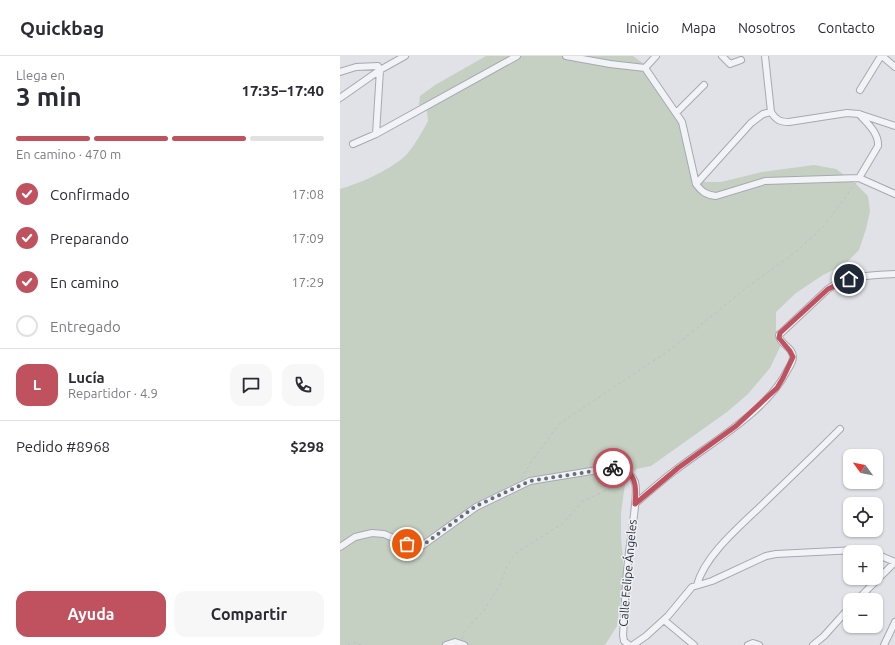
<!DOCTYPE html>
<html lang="es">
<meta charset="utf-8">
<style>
body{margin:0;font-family:Ubuntu,sans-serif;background:#f7f7f7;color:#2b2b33;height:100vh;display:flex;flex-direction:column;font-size:15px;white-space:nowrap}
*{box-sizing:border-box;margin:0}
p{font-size:13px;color:#7c7c81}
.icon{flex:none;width:22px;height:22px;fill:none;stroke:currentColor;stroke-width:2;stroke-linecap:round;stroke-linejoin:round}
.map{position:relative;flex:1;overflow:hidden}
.sheet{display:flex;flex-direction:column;background:#fff;width:340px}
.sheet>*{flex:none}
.needle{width:26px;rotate:302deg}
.fabs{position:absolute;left:503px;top:393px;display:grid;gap:8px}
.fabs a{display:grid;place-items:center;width:40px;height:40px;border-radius:8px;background:#fff;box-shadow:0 1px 3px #0004;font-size:20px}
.pin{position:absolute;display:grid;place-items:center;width:34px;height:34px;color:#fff;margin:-17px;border:2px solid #fff;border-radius:50%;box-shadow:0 1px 4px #0007}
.courier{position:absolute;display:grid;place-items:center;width:40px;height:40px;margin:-20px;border:3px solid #c0515e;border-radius:50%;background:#fff;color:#222;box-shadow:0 1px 5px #0007}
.overview em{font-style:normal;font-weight:600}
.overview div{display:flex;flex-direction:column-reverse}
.overview{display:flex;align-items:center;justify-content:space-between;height:68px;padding:0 16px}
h1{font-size:26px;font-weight:600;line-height:30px}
.bar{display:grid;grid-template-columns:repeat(4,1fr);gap:6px 4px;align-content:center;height:48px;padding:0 16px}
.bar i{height:5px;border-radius:3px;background:#e1e1e2}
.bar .active{background:#c0515e}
.bar p{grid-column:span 4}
.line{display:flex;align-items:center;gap:10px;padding:0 16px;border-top:1px solid #e1e1e2}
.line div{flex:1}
.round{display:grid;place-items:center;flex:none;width:42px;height:42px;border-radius:12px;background:#f7f7f7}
ol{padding:0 16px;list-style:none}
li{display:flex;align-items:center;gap:12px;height:44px}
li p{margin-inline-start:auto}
li .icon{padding:4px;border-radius:50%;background:#c0515e;color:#fff;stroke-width:4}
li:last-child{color:#7c7c81}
li i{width:22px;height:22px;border:2px solid #e1e1e2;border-radius:50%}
.action{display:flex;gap:8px;margin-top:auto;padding:8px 16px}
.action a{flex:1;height:46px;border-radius:12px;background:#c0515e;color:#fff;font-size:16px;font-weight:600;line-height:46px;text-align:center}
.action a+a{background:#f7f7f7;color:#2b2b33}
header{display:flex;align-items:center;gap:24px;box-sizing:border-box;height:56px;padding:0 20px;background:#fff;border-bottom:1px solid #e1e1e2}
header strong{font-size:19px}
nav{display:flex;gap:22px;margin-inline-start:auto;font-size:14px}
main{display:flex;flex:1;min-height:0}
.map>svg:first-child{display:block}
.green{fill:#c5d0c2}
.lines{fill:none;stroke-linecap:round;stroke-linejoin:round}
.minor-casing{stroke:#a6a9b1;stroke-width:8}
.path{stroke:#bec0c6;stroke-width:1;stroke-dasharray:3 3;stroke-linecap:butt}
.minor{stroke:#f2f3f6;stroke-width:6}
.done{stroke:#6a6e78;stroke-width:4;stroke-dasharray:0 7.2}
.route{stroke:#c0515e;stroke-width:5}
.labels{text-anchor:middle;stroke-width:3;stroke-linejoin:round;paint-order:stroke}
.street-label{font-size:12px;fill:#2a303d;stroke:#eff1f5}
</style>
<header>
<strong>Quickbag</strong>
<nav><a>Inicio</a><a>Mapa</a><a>Nosotros</a><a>Contacto</a></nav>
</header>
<main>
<section class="sheet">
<div class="overview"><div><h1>3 min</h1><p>Llega en</p></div><em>17:35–17:40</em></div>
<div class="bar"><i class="active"></i><i class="active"></i><i class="active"></i><i></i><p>En camino · 470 m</p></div>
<ol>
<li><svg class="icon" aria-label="check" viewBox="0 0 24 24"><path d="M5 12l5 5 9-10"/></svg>Confirmado<p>17:08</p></li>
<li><svg class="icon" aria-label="check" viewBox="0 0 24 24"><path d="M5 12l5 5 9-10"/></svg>Preparando<p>17:09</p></li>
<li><svg class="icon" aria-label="check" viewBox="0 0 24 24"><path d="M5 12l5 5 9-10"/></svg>En camino<p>17:29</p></li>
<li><i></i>Entregado</li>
</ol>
<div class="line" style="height:72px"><b class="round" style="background:#c0515e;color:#fff">L</b><div><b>Lucía</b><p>Repartidor · 4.9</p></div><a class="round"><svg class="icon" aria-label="chat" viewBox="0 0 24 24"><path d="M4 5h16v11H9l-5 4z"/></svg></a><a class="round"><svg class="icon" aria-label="phone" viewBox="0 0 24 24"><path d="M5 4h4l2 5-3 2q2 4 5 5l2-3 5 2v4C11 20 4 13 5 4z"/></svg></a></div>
<div class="line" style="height:52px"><div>Pedido #8968</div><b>$298</b></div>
<div class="action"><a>Ayuda</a><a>Compartir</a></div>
</section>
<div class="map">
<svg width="555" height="589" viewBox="0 0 555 589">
<rect width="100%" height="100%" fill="#e0e2e7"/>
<path class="green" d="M146,0H293L304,8L338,57L356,116L365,126H381L422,116L474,109L496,113L515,127L528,140L530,155L526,173L519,194L505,208L483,219L456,237L436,256V273L441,289L430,312L408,338L387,356L311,410L296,413L285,428L281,457V481L283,505V531L279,553L277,570L265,589H0V133C21,127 53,113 68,97C76,87 82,76 88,65L87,55L79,49L80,40L95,29Z"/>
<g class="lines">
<g class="minor-casing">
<path id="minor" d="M226,0L270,8L305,12
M382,0L390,8L401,4
M425,0L431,56C436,64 440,66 449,66L507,57L519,58L555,70
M542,0L555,11
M305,12L342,66L356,128C362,136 366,139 376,140L425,125L519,122L538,90C539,77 527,67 519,58
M305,12L316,0
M0,16L16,11L38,10L40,14L36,78L177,0
M520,34L541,0
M0,42L40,14L65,0
M336,57L364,29
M13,88L36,78
M519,122L555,138
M356,128L411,67L423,58L431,56
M295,448C309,436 322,424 337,413C372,386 427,355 447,315C449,311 453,306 453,301C453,291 439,288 439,279L488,233C507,219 532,219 555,218
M0,491L15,481L32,477L44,478L71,490L74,491L83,489L136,451L190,425L270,412C280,412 290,415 295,426C299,439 289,489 288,505C285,530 285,554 283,579L284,585L289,589
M536,498L555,506
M357,529C365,498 404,467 426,445C451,421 476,397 500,373
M517,544L555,506
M324,564L354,589
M106,589L115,586L124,589
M293,589L306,580L328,560L352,531L372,525L426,500L436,498L516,494L530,496
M408,589L413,587L419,589
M473,589L484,580L510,551
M544,589L555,566"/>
</g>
<path class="path" d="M181,423L192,405L219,368L331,293L406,232L457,195L484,170L516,127
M122,583L124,576L144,554L160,529L166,512L172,502L179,495L222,468L243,445L269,433L274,427L275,419
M8,589L13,586L21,589"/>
<use href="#minor" class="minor"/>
</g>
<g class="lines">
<path class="done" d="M67,488L74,491L83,489L136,450L190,425L273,412"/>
<path class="route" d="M273,412C296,412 297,430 295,448L338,412L396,370L437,332L443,322L453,301L450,295L439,282L440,277L488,233L509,223"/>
</g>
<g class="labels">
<g class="street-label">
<text transform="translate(288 517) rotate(-85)" y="4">Calle Felipe Ángeles</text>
</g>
</g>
</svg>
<div class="fabs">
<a><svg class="needle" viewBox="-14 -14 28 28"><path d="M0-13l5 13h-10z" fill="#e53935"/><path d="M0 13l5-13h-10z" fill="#7c7c81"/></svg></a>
<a><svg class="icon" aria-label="locate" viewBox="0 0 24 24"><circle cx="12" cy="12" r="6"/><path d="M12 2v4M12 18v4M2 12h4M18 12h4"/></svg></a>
<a>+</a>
<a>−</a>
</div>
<div class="pin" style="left:67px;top:488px;background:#ea580c"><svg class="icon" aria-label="bag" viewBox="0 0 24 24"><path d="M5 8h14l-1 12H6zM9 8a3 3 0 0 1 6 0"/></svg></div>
<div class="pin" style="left:509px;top:223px;background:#1f2937"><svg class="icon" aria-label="home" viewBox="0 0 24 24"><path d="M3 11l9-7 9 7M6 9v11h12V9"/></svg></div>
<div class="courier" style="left:273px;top:412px"><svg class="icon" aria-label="bike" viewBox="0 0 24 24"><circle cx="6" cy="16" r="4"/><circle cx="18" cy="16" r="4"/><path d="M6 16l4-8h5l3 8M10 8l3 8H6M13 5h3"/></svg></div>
</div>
</main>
